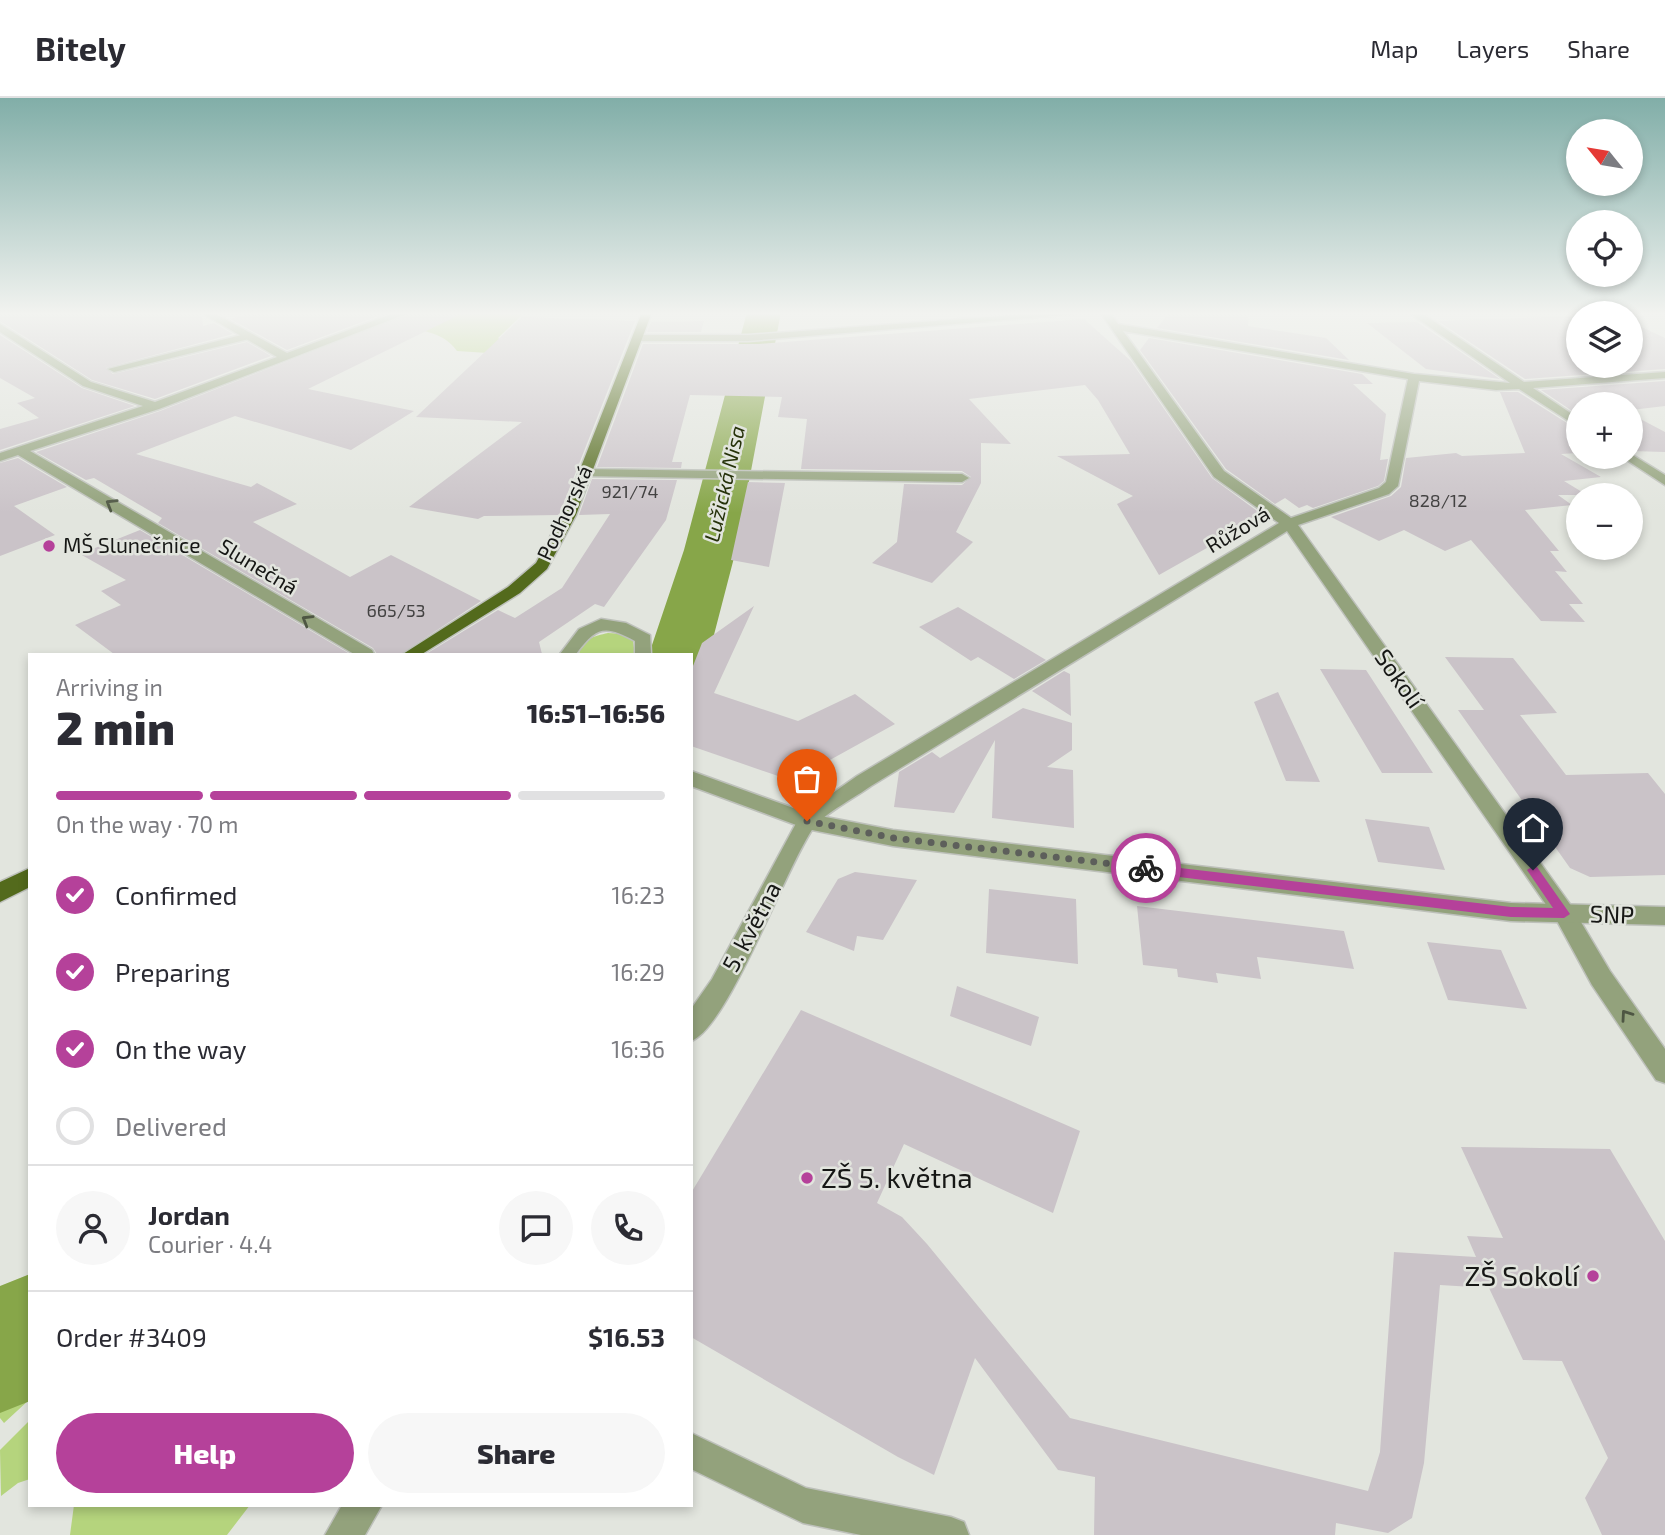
<!DOCTYPE html>
<meta charset="utf-8">
<style>
body{margin:0;font-family:"Exo 2",sans-serif;background:#f7f7f7;color:#2b2b33;height:100vh;display:flex;flex-direction:column;font-size:26px;white-space:nowrap}
*{box-sizing:border-box;margin:0}
p{font-size:23px;color:#7c7c81}
.icon{flex:none;width:38px;height:38px;fill:none;stroke:currentColor;stroke-width:2;stroke-linecap:round;stroke-linejoin:round}
.map{position:relative;flex:1;overflow:hidden}
.side{position:absolute;left:28px;top:555px;width:665px;height:854px;display:flex;flex-direction:column;background:#fff;border-radius:0px;box-shadow:0 4px 10px #0003}
.side>*{flex:none}
.needle{width:46px;rotate:300deg}
.tools{position:absolute;left:1566px;top:21px;display:grid;gap:14px}
.tools a{display:grid;place-items:center;width:77px;height:77px;border-radius:50%;background:#fff;box-shadow:0 4px 10px #0003;font-size:35px}
.pin{position:absolute;display:grid;place-items:center;width:60px;height:60px;color:#fff;margin:-72px -30px;border-radius:50% 50% 50% 0;rotate:-45deg;box-shadow:0 0 7px #0007}
.pin .icon{rotate:45deg}
.courier{position:absolute;display:grid;place-items:center;width:70px;height:70px;margin:-35px;border:5px solid #b5419a;border-radius:50%;background:#fff;color:#222;box-shadow:0 2px 9px #0007}
.headline em{font-style:normal;font-weight:800}
.headline div{display:flex;flex-direction:column-reverse}
.headline{display:flex;align-items:center;justify-content:space-between;height:119px;padding:0 28px}
h1{font-size:46px;font-weight:800;line-height:52px}
.bar{display:grid;grid-template-columns:repeat(4,1fr);gap:10px 7px;align-content:center;height:84px;padding:0 28px}
.bar i{height:9px;border-radius:5px;background:#e1e1e2}
.bar .current{background:#b5419a}
.bar p{grid-column:span 4}
.line{display:flex;align-items:center;gap:18px;padding:0 28px;border-top:2px solid #e1e1e2}
.line div{flex:1}
.round{display:grid;place-items:center;flex:none;width:74px;height:74px;border-radius:37px;background:#f7f7f7}
ol{padding:0 28px;list-style:none}
li{display:flex;align-items:center;gap:21px;height:77px}
li p{margin-inline-start:auto}
li .icon{padding:7px;border-radius:50%;background:#b5419a;color:#fff;stroke-width:4}
li:last-child{color:#7c7c81}
li i{width:38px;height:38px;border:4px solid #e1e1e2;border-radius:50%}
.cta{display:flex;gap:14px;margin-top:auto;padding:14px 28px}
.cta a{flex:1;height:80px;border-radius:42px;background:#b5419a;color:#fff;font-size:28px;font-weight:800;line-height:80px;text-align:center}
.cta a+a{background:#f7f7f7;color:#2b2b33}
header{display:flex;align-items:center;gap:42px;box-sizing:border-box;height:98px;padding:0 35px;background:#fff;border-bottom:2px solid #e1e1e2}
header strong{font-size:33px}
nav{display:flex;gap:38px;margin-inline-start:auto;font-size:24px}
.map>svg:first-child{display:block}
.green{fill:#b5d47d}
.lines{fill:none;stroke-linecap:round;stroke-linejoin:round}
.river{fill:#87a649;fill-rule:evenodd}
.building{fill:#cac3c8}
.service-casing{stroke:#bdc0ba;stroke-width:3}
.minor-casing{stroke:#bdc0ba;stroke-width:3}
.tertiary-casing{stroke:#bdc0ba;stroke-width:3}
.primary-casing{stroke:#bdc0ba;stroke-width:3}
.service{fill:#93a27c;fill-rule:evenodd}
.minor{fill:#93a27c;fill-rule:evenodd}
.tertiary{fill:#93a27c;fill-rule:evenodd}
.primary{fill:#536a1c;fill-rule:evenodd}
.oneway{stroke:#4e5643}
.route{fill:#b5419a}
.done{stroke:#5d5f5b;stroke-width:7;stroke-dasharray:0 12.6}
.poi-dot{fill:#b5419a;stroke:#e2e5de;stroke-width:2.5}
.labels{text-anchor:middle;stroke-width:5;stroke-linejoin:round;paint-order:stroke}
.far-number-label{font-size:18px;fill:#434242}
.far-water-label{font-size:21px;font-style:italic;fill:#26320a;stroke:#e2e5de}
.far-street-label{font-size:21px;fill:#161715;stroke:#e2e5de}
.far-poi-label{font-size:21px;fill:#161715;stroke:#e2e5de;text-anchor:start}
.street-label{font-size:24px;fill:#161715;stroke:#e2e5de}
.near-poi-label{font-size:28px;fill:#161715;stroke:#e2e5de;text-anchor:start}
</style>
<header>
<strong>Bitely</strong>
<nav><a>Map</a><a>Layers</a><a>Share</a></nav>
</header>
<div class="map">
<svg width="1665" height="1437" viewBox="0 0 1665 1437">
<rect width="100%" height="100%" fill="#e2e5de"/>
<path class="green" d="M427,214H525L498,240L508,247L488,255L457,253C442,232 418,232 394,228Z
M608,535L623,536L633,543L635,556H579C582,541 594,538 608,535Z
M30,1266V1301L4,1325L0,1320V1295Z
M30,1322V1381L18,1385L1,1398L0,1352Z
M74,1407H250L227,1437H70Z"/>
<g class="lines">
<path class="river" d="M747,214H781L736,452L709,556L700,569L691,571V556H649L684,452Z
M30,1176V1303L0,1315V1188Z"/>
</g>
<path class="building" d="M0,214H198L202,218L203,228L214,225L233,236L106,270L113,276L247,244L271,258L155,301L92,282L0,223Z
M257,214H389L287,252L230,221Z
M413,214H465L308,291L414,313L351,352L235,318L136,356L251,389L257,385L297,406L253,424L350,479L391,457L481,503L401,556H377L373,550L158,425L162,420L94,380L86,382L36,354L160,313Z
M1170,214H1249L1248,228L1326,240L1349,262L1157,230Z
M1578,218V268H1631V224L1665,240V271L1525,281L1438,223Z
M522,219L635,223L559,417L484,418L478,421L409,409L522,324L416,319Z
M1084,221L1131,263L1212,380L1260,415L1216,440L1221,442L1159,477L1117,406L1133,398L1057,358L1130,356L1098,302L1085,287L969,301L1011,346L981,345V385L956,434L973,444L932,485L872,465L897,444L904,386L962,387L971,379L962,373L801,371L807,321L778,319L782,299L690,297L672,364H682L681,370L597,369L643,246H759Z
M704,223L701,234H647L651,224Z
M1417,224L1500,281L1426,271L1367,225Z
M0,237L82,290L135,308L0,352V331L39,320L17,305L35,300L0,280Z
M1149,240L1362,276L1373,286H1353L1386,316L1380,362L1388,361L1384,383L1378,388L1313,410L1307,407L1299,410L1285,400L1275,406L1226,371L1140,252Z
M1665,283V308L1631,312V306H1578V317L1541,292Z
M1500,294H1518L1578,332V355L1561,356L1601,379L1564,383L1587,397H1558L1572,407L1525,412L1559,453H1550L1567,474L1555,473L1583,506H1569L1585,524L1541,523L1471,442L1445,453L1404,432L1379,443L1331,419L1391,398L1401,389L1406,360L1456,355L1462,358L1525,355Z
M1631,316L1665,334V354L1631,353Z
M18,360L67,389L14,408L55,437L0,458V365Z
M592,381L677,382L666,422L604,509L595,506L539,544L542,556H426L498,512L515,520L562,490L610,416L579,417Z
M748,384L785,385L769,469L731,462Z
M140,432L350,556H114L75,527L121,507L101,493L126,482L80,456Z
M754,508L714,595L798,623L855,596L895,626L801,678L781,679L691,648V573L702,545Z
M958,509L1046,562L1014,581L978,559L971,563L919,529Z
M1445,559L1513,560L1557,615L1520,617L1566,677L1648,675L1665,696V777L1590,779L1570,770L1458,612H1484Z
M1320,571L1366,572L1433,675H1382Z
M1064,573L1070,576L1071,618L1032,593Z
M1278,594L1320,684L1286,683L1254,604Z
M1023,610L1072,625V652L1047,669L1073,672L1074,730L992,720L995,642L954,715L894,709L899,674L932,654L940,660Z
M1365,721L1429,729L1445,772L1378,764Z
M855,774L917,782L883,842L857,838L854,853L806,834L838,781Z
M989,791L1076,801L1078,866L986,855Z
M1137,808L1344,833L1354,871L1257,859L1261,881L1216,875L1218,885L1178,879L1177,871L1143,867Z
M1427,844L1501,852L1527,911L1448,902Z
M957,888L1039,919L1031,948L950,918Z
M801,912L1080,1033L1053,1115L904,1046L877,1105L902,1119L927,1146L1070,1320L1368,1393L1380,1354L1394,1154L1476,1159L1467,1138L1503,1140L1461,1049L1610,1051L1665,1143V1437H1602L1585,1400L1608,1360L1562,1263L1523,1262L1489,1190L1440,1187L1424,1365L1412,1420L1388,1435L1336,1425L1335,1437H1094L1095,1379L1058,1372L975,1260L934,1377L898,1359L691,1239V1095Z"/>
<g class="lines">
<g class="service-casing">
<path id="service" d="M249,235L254,238L253,240L114,274L108,271Z
M601,521L626,525L650,537L651,556H635V543C605,527 597,528 576,556H560L579,531Z
M691,1335L806,1390L951,1419L964,1424L969,1437H861L803,1425L691,1371Z"/>
</g>
<g class="minor-casing">
<path id="minor" d="M200,214H212L287,255L397,214H411L159,311L30,353L372,552L374,556H354L18,357L0,363V355L143,308L83,288L0,234V226L91,284L155,304L277,259Z
M1054,214H1100L748,243H637L632,240L637,237H748Z
M1100,214H1110L1118,226L1414,276L1510,285L1408,214H1420L1524,284L1665,274V280L1533,290L1578,320V329L1519,291L1496,292L1419,283L1398,388L1389,396L1298,427L1572,809L1610,873L1665,951V985L1656,982L1592,887L1556,821L1287,433L871,688C856,699 825,715 814,729C786,768 728,930 691,943V911L712,881L800,718L857,678L1279,425L1214,379ZM1123,233L1408,281L1386,384L1379,390L1291,420L1224,373Z
M1631,356L1665,377V387L1622,359H1631Z
M584,371L962,376L969,380L962,384L579,378V372Z
M342,1407H382L365,1437H325Z"/>
</g>
<g class="tertiary-casing">
<path id="tertiary" d="M691,673L810,716L893,732L1511,805L1665,809V827L1511,823L893,748L807,731L691,688Z"/>
</g>
<g class="primary-casing">
<path id="primary" d="M642,214H652L576,417L547,471L520,495L422,556H403L508,489L536,465L562,417Z
M30,770V789L0,804V784Z"/>
</g>
<use href="#service" class="service"/>
<use href="#minor" class="minor"/>
<use href="#tertiary" class="tertiary"/>
<use href="#primary" class="primary"/>
</g>
<defs><path id="oneway-chevron" d="M-2-3.5L2.5 0L-2 3.5" fill="none" stroke-width="1.6" stroke-linecap="round" stroke-linejoin="round" transform="scale(1.75)"/></defs>
<g class="oneway">
<use href="#oneway-chevron" transform="translate(111 406) rotate(-149)"/>
<use href="#oneway-chevron" transform="translate(307 522) rotate(-149)"/>
<use href="#oneway-chevron" transform="translate(1626 917) rotate(-125)"/>
</g>
<linearGradient id="sky" x2="0" y2="1"><stop stop-color="#81aea8"/><stop offset="0.52" stop-color="#f2f3f0"/><stop offset="1" stop-color="#f2f3f0" stop-opacity="0"/></linearGradient>
<rect width="1665" height="415" fill="url(#sky)"/>
<path class="route" d="M1146,766L1511,809L1553,810L1527,772L1533,768L1537,769L1570,816L1564,820L1511,819L1146,775L1140,770Z"/>
<g class="lines">
<path class="done" d="M807,723L894,740L1146,770"/>
</g>
<g class="poi-dot">
<circle cx="49" cy="448" r="7"/>
<circle cx="807" cy="1080" r="7"/>
<circle cx="1593" cy="1178" r="7"/>
</g>
<g class="labels">
<g class="far-number-label">
<text x="630" y="400">921/74</text>
<text x="1438" y="409">828/12</text>
<text x="396" y="519">665/53</text>
</g>
<g class="far-water-label">
<text transform="translate(725 386) rotate(-77)" y="7">Lužická Nisa</text>
</g>
<g class="far-street-label">
<text transform="translate(565 415) rotate(-65)" y="7">Podhorská</text>
<text transform="translate(1238 432) rotate(-31)" y="7">Růžová</text>
<text transform="translate(258 469) rotate(31)" y="7">Slunečná</text>
</g>
<g class="far-poi-label">
<text x="63" y="455">MŠ Slunečnice</text>
</g>
<g class="street-label">
<text transform="translate(1399 581) rotate(55)" y="8">Sokolí</text>
<text transform="translate(1612 817) rotate(2)" y="8">SNP</text>
<text transform="translate(752 829) rotate(-62)" y="8">5. května</text>
</g>
<g class="near-poi-label">
<text x="821" y="1090">ZŠ 5. května</text>
<text x="1579" y="1188" text-anchor="end">ZŠ Sokolí</text>
</g>
</g>
</svg>
<div class="tools">
<a><svg class="needle" viewBox="-14 -14 28 28"><path d="M0-13l5 13h-10z" fill="#e53935"/><path d="M0 13l5-13h-10z" fill="#7c7c81"/></svg></a>
<a><svg class="icon" aria-label="locate" viewBox="0 0 24 24"><circle cx="12" cy="12" r="6"/><path d="M12 2v4M12 18v4M2 12h4M18 12h4"/></svg></a>
<a><svg class="icon" aria-label="layers" viewBox="0 0 24 24"><path d="M12 4l9 5-9 5-9-5zM3 14l9 5 9-5"/></svg></a>
<a>+</a>
<a>−</a>
</div>
<div class="pin" style="left:807px;top:723px;background:#ea580c"><svg class="icon" aria-label="bag" viewBox="0 0 24 24"><path d="M5 8h14l-1 12H6zM9 8a3 3 0 0 1 6 0"/></svg></div>
<div class="pin" style="left:1533px;top:772px;background:#1f2937"><svg class="icon" aria-label="home" viewBox="0 0 24 24"><path d="M3 11l9-7 9 7M6 9v11h12V9"/></svg></div>
<div class="courier" style="left:1146px;top:770px"><svg class="icon" aria-label="bike" viewBox="0 0 24 24"><circle cx="6" cy="16" r="4"/><circle cx="18" cy="16" r="4"/><path d="M6 16l4-8h5l3 8M10 8l3 8H6M13 5h3"/></svg></div>
<section class="side">
<div class="headline"><div><h1>2 min</h1><p>Arriving in</p></div><em>16:51–16:56</em></div>
<div class="bar"><i class="current"></i><i class="current"></i><i class="current"></i><i></i><p>On the way · 70 m</p></div>
<ol>
<li><svg class="icon" aria-label="check" viewBox="0 0 24 24"><path d="M5 12l5 5 9-10"/></svg>Confirmed<p>16:23</p></li>
<li><svg class="icon" aria-label="check" viewBox="0 0 24 24"><path d="M5 12l5 5 9-10"/></svg>Preparing<p>16:29</p></li>
<li><svg class="icon" aria-label="check" viewBox="0 0 24 24"><path d="M5 12l5 5 9-10"/></svg>On the way<p>16:36</p></li>
<li><i></i>Delivered</li>
</ol>
<div class="line" style="height:126px"><a class="round"><svg class="icon" aria-label="person" viewBox="0 0 24 24"><circle cx="12" cy="8" r="4"/><path d="M4 21q1-7 8-7t8 7"/></svg></a><div><b>Jordan</b><p>Courier · 4.4</p></div><a class="round"><svg class="icon" aria-label="chat" viewBox="0 0 24 24"><path d="M4 5h16v11H9l-5 4z"/></svg></a><a class="round"><svg class="icon" aria-label="phone" viewBox="0 0 24 24"><path d="M5 4h4l2 5-3 2q2 4 5 5l2-3 5 2v4C11 20 4 13 5 4z"/></svg></a></div>
<div class="line" style="height:91px"><div>Order #3409</div><b>$16.53</b></div>
<div class="cta"><a>Help</a><a>Share</a></div>
</section>
</div>
